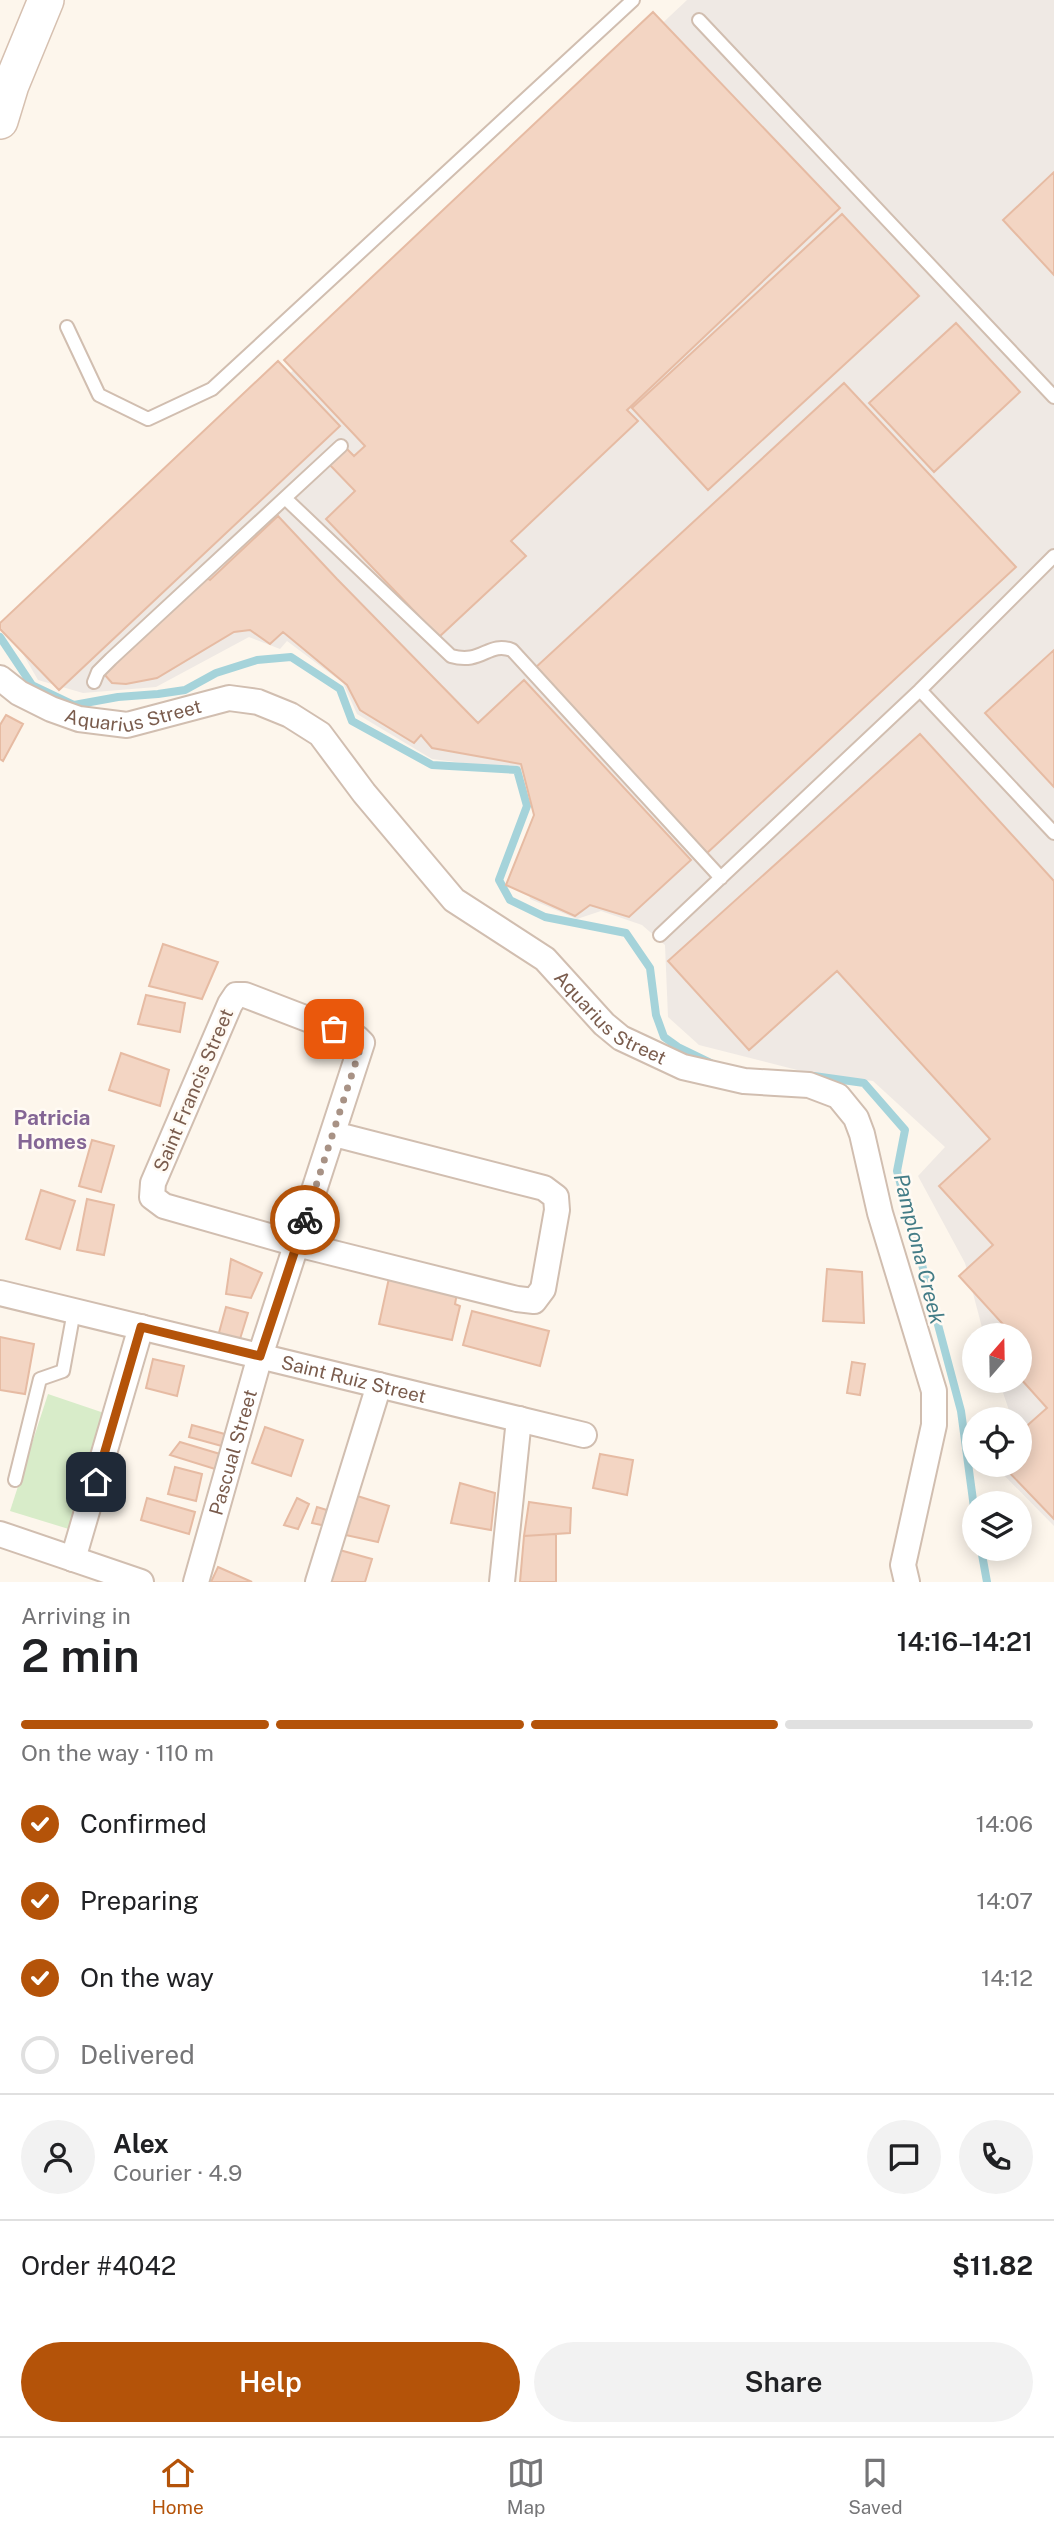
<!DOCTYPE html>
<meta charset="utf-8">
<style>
body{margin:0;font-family:"Public Sans",sans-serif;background:#f2f2f2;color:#202124;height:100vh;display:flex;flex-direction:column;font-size:26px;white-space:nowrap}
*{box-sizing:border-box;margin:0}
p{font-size:23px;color:#757577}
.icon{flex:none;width:38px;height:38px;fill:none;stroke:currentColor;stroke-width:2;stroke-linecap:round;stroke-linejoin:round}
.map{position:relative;height:1582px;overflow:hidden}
.side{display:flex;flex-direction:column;background:#fff;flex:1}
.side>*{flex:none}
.needle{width:46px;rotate:20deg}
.controls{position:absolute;left:962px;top:1323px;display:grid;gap:14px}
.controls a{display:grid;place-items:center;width:70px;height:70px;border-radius:50%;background:#fff;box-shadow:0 4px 18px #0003;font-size:35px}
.pin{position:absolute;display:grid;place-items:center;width:60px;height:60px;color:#fff;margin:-30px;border-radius:14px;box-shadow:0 4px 10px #0006}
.courier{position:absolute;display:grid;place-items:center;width:70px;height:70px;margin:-35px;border:5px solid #b45309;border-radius:50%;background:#fff;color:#222;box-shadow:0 2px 9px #0007}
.overview em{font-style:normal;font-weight:600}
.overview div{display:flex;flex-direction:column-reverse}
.overview{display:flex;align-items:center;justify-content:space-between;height:119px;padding:0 21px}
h1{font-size:46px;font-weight:600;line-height:52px}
.bar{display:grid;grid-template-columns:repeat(4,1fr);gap:10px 7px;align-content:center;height:84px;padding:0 21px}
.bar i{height:9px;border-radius:5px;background:#e0e0e0}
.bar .on{background:#b45309}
.bar p{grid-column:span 4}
.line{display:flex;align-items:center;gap:18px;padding:0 21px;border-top:2px solid #e0e0e0}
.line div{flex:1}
.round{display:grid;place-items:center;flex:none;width:74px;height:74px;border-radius:37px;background:#f2f2f2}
ol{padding:0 21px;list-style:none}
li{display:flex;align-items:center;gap:21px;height:77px}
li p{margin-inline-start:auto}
li .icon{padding:7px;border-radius:50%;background:#b45309;color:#fff;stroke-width:4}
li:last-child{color:#757577}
li i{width:38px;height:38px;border:4px solid #e0e0e0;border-radius:50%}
.cta{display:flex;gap:14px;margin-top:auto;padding:14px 21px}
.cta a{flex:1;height:80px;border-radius:42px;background:#b45309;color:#fff;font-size:28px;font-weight:600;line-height:80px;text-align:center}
.cta a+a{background:#f2f2f2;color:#202124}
.tabs{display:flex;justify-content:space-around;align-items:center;height:98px;border-top:2px solid #e0e0e0;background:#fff;font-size:19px;color:#757577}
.tabs a{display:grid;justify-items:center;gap:4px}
.tabs .on{color:#b45309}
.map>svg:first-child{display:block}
.industrial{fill:#efe9e4}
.green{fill:#d8ecc9}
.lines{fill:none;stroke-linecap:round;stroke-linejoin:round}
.stream{stroke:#a5d3da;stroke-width:8}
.building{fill:#f3d5c3;stroke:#e6bba3;stroke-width:2}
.service-casing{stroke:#d1beb0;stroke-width:16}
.minor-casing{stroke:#d1beb0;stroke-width:28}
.secondary-casing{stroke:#d6c0b0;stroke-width:38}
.service{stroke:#fff;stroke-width:12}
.minor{stroke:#fff;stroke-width:24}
.secondary{stroke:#fff;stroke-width:35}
.done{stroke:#a89285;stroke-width:7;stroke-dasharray:0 12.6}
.route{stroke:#b45309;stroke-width:9}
.labels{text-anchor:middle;stroke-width:5;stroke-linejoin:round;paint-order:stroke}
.street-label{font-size:19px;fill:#7a5c4d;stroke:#fffaf3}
.neighbourhood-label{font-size:21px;font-weight:bold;fill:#846695;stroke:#fffaf3}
.water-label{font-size:21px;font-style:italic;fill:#437c86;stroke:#fffaf3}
</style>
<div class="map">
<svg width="1054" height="1582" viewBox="0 0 1054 1582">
<rect width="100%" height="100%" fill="#fdf6ec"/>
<path class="industrial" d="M687,0H1054V1526L994,1465H1020V1419H1012L999,1381H1020V1335H984L965,1263L918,1176L945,1147L873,1081L805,1072L699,1045L668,1017L665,945L642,925L601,911L577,919L530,899L525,866L545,816L533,772L432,759L357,714L343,683L287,641L280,649L249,637L156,687L83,693L38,680L12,635Z"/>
<path class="green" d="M48,1394L107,1414L72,1530L10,1511Z"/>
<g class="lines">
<path class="stream" d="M0,637L32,685L74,705L118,697L158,694L185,690L216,673L257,660L291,657L340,689L352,721L432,765L517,770L527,806L499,880L510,900L545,917L626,933L650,968L656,1015L664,1037L678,1047L711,1063
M814,1076L864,1083L905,1130L897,1171L961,1411L975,1515
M981,1549L987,1582"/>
</g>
<path class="building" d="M653,12L840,208L627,410L638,421L511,541L526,556L439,637L326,519L355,491L328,463L345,447L354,456L365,446L284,360Z
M1054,172V275L1003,220Z
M842,214L919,296L708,490L632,408Z
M956,323L1020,392L934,472L869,403Z
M278,361L340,426L59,690L0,629V623Z
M844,383L1016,567L707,853L535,668Z
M278,516L337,579L478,723L524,680L691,860L629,917L590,905L575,916L506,885L534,815L521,764L432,748L421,735L414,743L360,710L347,685L283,632L270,644L250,630L234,632L157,678L126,684L112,683L104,674L207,578L210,580Z
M1054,650V787L985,713Z
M6,715L23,724L3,761L0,759V725Z
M920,734L1054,881V1519L1002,1465H1020V1432L1047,1408L1020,1378V1335H1009L1011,1333L959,1276L993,1245L939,1186L990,1139L837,971L749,1050L668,961Z
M163,944L218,962L202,999L149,986Z
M146,995L185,1003L180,1032L138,1024Z
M121,1053L169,1070L160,1106L109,1090Z
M92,1140L114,1146L101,1192L79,1186Z
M41,1190L75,1201L60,1249L26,1239Z
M87,1199L114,1205L104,1255L77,1250Z
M231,1259L262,1273L251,1298L226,1294Z
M827,1269L862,1272L864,1323L823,1321Z
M389,1278L457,1293L455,1304L460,1306L452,1340L379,1324Z
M226,1307L248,1313L240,1339L217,1340Z
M472,1311L549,1331L540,1366L463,1345Z
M0,1337L34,1344L25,1394L0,1390Z
M153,1359L184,1366L177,1396L146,1388Z
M852,1362L865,1364L860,1395L847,1393Z
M192,1425L232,1436L229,1448L189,1437Z
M265,1427L303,1440L291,1476L252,1463Z
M180,1442L220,1454L215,1469L170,1455Z
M600,1454L633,1460L627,1495L593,1488Z
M175,1467L202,1474L196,1501L168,1494Z
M460,1483L495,1493L491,1530L451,1523Z
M351,1494L389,1506L378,1542L341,1534Z
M147,1498L195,1512L189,1534L141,1520Z
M297,1498L309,1504L298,1529L284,1525Z
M529,1502L571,1508L570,1533L524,1536Z
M317,1507L330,1511L326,1526L312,1523Z
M556,1534V1582H520L524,1536Z
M336,1549L372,1559L365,1582H325Z
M218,1567L252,1582H211Z"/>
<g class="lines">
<g class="service-casing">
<path id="service" d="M699,20L1054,397
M67,327L99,395L148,419L212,389L633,0
M285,498L451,656C482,665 488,641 512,650L721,878
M94,682L98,672L111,659L341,446
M920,690L1054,833
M660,935L920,690L1054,556
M15,1480L40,1379L63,1371L74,1311"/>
</g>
<g class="minor-casing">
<g id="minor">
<path id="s1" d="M0,678L19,693L51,709L79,719L127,725L229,698L258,702L290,715L320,734L364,793L454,900L545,959L604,1024L621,1038L683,1067L744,1081L809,1085L838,1096L856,1118L862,1134L880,1213L934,1391V1425L903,1565L907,1582"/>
<path id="s2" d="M0,1293L584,1435"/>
<path d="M0,1534L141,1582"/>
<path d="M73,1559L141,1327"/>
<path id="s3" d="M196,1582L260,1356L362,1043L357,1038L245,995H236L230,1004L153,1183L152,1197L164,1206L297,1244L517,1299L534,1301L543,1289L557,1210L556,1197L544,1188L334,1134"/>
<path d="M318,1582L379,1385"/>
<path d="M502,1582L519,1419"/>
</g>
</g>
<g class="secondary-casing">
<path id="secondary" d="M0,121L11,85L46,0"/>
</g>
<use href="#service" class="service"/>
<use href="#minor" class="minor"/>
<use href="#secondary" class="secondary"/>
</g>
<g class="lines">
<path class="done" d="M305,1220L362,1043L357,1038L334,1029"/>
<path class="route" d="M96,1482L141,1327L260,1356L305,1220"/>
</g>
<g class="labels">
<g class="street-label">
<text dy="7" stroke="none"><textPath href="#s1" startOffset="145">Aquarius Street</textPath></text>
<text dy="7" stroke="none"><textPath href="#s1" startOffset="754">Aquarius Street</textPath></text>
<text transform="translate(193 1090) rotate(-67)" y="7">Saint Francis Street</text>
<text dy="7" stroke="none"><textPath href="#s2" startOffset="364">Saint Ruiz Street</textPath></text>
<text dy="7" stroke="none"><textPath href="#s3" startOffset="135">Pascual Street</textPath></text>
</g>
<g class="neighbourhood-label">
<text x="52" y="1125">Patricia<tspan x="52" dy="24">Homes</tspan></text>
</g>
<g class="water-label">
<text transform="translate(919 1249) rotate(76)" y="7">Pamplona Creek</text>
</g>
</g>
</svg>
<div class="controls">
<a><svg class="needle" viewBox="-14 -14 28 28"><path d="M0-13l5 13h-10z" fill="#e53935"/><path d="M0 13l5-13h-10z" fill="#757577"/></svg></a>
<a><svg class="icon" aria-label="locate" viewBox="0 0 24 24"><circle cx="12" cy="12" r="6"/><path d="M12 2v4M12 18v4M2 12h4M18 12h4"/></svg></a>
<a><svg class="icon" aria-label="layers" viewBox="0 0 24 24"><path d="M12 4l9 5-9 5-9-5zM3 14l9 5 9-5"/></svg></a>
</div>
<div class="pin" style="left:334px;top:1029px;background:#ea580c"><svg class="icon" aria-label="bag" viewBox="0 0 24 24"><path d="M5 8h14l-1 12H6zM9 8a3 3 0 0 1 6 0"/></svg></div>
<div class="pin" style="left:96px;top:1482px;background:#1f2937"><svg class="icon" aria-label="home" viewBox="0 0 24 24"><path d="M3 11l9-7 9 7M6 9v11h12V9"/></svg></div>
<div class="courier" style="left:305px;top:1220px"><svg class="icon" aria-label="bike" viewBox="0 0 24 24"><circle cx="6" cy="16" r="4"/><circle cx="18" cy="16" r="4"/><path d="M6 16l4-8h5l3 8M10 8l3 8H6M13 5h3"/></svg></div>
</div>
<section class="side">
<div class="overview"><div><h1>2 min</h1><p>Arriving in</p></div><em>14:16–14:21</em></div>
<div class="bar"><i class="on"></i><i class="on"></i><i class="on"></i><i></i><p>On the way · 110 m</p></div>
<ol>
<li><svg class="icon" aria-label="check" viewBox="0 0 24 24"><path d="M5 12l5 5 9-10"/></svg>Confirmed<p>14:06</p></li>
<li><svg class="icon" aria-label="check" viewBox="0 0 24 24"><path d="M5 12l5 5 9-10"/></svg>Preparing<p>14:07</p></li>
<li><svg class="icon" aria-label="check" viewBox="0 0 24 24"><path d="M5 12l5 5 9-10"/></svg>On the way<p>14:12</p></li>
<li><i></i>Delivered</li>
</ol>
<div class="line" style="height:126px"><a class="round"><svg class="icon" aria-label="person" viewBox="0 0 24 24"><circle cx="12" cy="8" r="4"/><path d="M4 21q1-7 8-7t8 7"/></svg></a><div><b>Alex</b><p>Courier · 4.9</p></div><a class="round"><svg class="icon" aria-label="chat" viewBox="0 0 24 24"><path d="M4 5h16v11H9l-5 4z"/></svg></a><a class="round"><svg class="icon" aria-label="phone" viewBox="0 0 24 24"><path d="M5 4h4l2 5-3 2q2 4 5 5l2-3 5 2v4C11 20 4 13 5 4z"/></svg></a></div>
<div class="line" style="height:91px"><div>Order #4042</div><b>$11.82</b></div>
<div class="cta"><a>Help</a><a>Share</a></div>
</section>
<nav class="tabs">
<a class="on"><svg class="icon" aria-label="home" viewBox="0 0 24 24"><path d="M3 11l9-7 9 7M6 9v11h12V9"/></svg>Home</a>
<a><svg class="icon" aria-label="map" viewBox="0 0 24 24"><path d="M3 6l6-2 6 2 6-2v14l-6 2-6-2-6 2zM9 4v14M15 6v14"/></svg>Map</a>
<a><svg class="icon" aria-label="saved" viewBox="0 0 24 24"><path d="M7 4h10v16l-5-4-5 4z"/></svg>Saved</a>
</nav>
